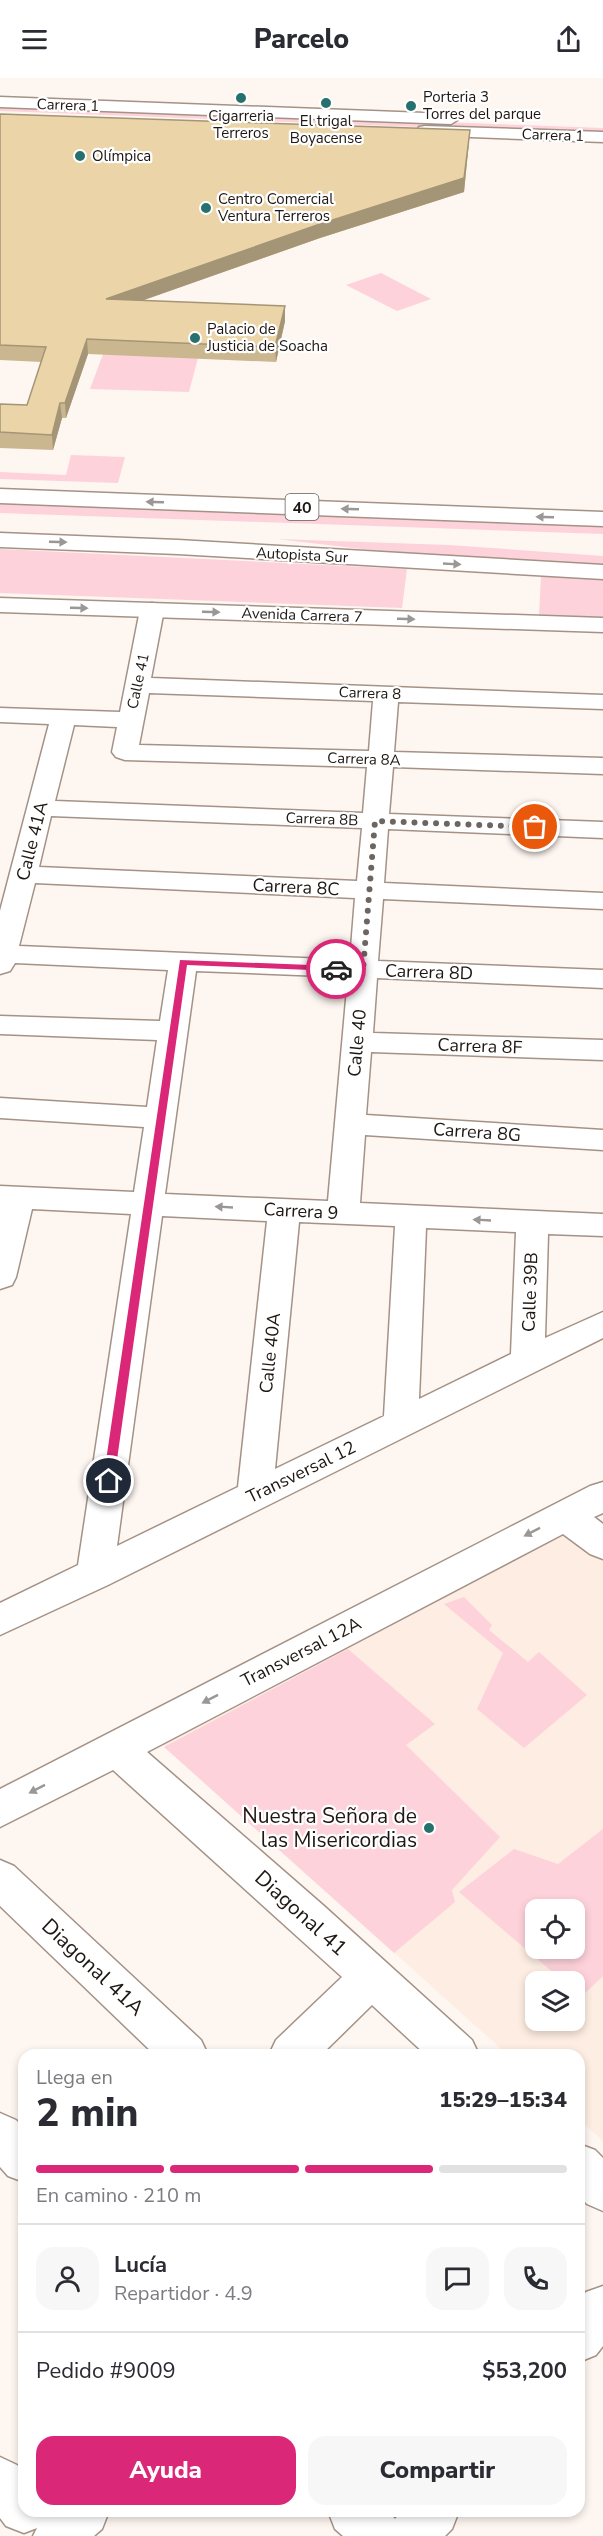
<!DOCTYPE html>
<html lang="es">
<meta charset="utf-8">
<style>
body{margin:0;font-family:"Nunito Sans",sans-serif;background:#f7f7f7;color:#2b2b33;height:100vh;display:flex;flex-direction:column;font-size:22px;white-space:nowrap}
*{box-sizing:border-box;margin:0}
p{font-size:20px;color:#7c7c81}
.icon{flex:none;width:33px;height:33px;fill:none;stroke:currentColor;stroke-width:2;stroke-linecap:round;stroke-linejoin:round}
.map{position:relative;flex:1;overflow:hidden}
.panel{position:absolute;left:18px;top:1971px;width:567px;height:468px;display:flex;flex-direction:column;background:#fff;border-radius:18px;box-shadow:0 3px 9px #0003}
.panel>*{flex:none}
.buttons{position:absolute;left:525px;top:1821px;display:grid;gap:12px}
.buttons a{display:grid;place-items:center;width:60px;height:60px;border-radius:12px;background:#fff;box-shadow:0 3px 9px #0003;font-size:30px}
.pin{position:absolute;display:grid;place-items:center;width:51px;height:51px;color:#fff;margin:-26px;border:3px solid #fff;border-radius:50%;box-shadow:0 2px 6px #0007}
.courier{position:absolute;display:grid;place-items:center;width:60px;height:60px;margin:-30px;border:4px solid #db2777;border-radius:50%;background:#fff;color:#222;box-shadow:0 2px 8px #0007}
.overview em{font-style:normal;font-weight:800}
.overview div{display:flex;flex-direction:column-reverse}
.overview{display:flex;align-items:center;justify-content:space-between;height:102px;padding:0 18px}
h1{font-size:39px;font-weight:800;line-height:45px}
.bar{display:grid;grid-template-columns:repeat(4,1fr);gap:9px 6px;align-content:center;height:72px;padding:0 18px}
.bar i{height:8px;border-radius:4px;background:#e1e1e2}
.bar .current{background:#db2777}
.bar p{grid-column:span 4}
.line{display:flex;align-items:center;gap:15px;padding:0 18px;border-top:2px solid #e1e1e2}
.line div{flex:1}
.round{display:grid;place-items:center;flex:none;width:63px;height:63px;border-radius:18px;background:#f7f7f7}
.cta{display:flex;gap:12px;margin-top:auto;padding:12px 18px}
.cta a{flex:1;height:69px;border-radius:18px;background:#db2777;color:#fff;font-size:24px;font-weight:800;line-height:69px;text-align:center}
.cta a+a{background:#f7f7f7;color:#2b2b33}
header{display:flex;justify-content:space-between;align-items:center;height:78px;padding:0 18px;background:#fff;font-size:27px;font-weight:800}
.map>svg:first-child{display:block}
.built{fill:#fdede2;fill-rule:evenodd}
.green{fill:#fed2db;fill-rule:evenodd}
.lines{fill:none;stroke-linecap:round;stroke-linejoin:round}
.minor-casing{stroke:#a49286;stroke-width:3}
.major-casing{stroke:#a49286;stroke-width:3}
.highway-casing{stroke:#a49286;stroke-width:3}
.minor{fill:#fff;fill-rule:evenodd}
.major{fill:#fff;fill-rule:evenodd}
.highway{fill:#fff;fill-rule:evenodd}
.wall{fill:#cab790}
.shaded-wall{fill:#a49576}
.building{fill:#ebd5a8;stroke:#a49576;stroke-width:1.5}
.oneway{fill:#9a9795}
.route{fill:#db2777}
.done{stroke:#6c6561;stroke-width:6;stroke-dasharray:0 10.8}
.poi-dot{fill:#26706d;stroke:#fff;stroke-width:2}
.labels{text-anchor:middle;stroke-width:4.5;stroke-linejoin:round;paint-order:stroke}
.far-poi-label{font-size:15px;fill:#1e1713;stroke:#fff;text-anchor:start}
.far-street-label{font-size:15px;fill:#1e1713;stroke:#fff}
.shield{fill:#fff;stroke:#625d5a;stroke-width:1.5}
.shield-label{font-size:16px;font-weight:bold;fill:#1e1713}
.street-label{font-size:18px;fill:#1e1713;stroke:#fff}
.near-poi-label{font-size:21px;fill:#1e1713;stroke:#fff;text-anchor:end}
.near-street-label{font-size:21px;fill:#1e1713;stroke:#fff}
</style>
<header><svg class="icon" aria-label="menu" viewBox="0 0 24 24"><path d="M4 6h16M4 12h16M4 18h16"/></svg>Parcelo<svg class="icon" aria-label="share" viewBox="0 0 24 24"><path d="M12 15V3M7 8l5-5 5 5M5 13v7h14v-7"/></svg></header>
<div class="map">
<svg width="603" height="2458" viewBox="0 0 603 2458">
<rect width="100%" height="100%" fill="#fef6f1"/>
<path class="built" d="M566,1449L603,1477V2063L579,2041V1977H508L157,1661ZM536,1832H574V1870H536ZM536,1904H574V1942H536Z"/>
<path class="green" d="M0,28L603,50V56L0,33Z
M381,195L431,221L397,233L346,207Z
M103,276L198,280L189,314L90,311Z
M71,377L125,379L118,405L0,401V394L66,397Z
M0,425L603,447V456L0,435Z
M277,461L449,467L603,478V488L430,479Z
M0,471L407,491L402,530L0,515Z
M541,498L603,501V539L539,537Z
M464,1519L492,1547L489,1552L528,1584L539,1574L587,1617L524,1670L477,1631L503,1575L444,1526Z
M348,1571L435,1646L406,1667L500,1759L452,1812L455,1824L394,1875L164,1669Z
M603,1751V1898L581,1919L575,1913L574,1904L563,1903L459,1814L514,1771L558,1786ZM536,1832H574V1870H536Z"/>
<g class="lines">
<g class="minor-casing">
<path id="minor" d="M0,19L451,36L459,41L451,46L0,29Z
M425,48L603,54V64L419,57L417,53L419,49Z
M152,525L160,527L164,532L151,600L603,617V631L398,624L394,674L603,680V696L393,689L389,736L603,744V760L388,751L384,805L603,815V831L383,821L378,883L603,892V910L377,900L373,955L603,962V982L371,974L366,1037L603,1052V1072L365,1057L360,1125L603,1136V1158L548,1156L545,1260L603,1234V1260L108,1507L0,1557V1525L78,1487L131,1136L32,1131L16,1199L12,1207L0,1211V1108L134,1114L144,1049L0,1040V1020L147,1029L157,962L0,956V938L160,943L168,892L15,885L10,893L0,896V833L49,646L0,644V630L120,634L140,532L144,527ZM149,615L373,623L369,673L139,667ZM74,647L117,649L112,674L116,679L125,682L367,689L363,735L55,723ZM51,738L362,750L357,803L39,789ZM35,805L355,820L350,882L19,868ZM196,893L348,899L328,1123L165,1116ZM162,1138L267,1143L238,1409L117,1468ZM299,1144L395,1148L384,1338L275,1391ZM426,1150L516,1154L511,1276L419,1321Z
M603,1404V1435L594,1439L603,1446V1481L590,1476L563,1456L147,1674L324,1828L472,1962L479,1977H426L372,1927L321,1977H269L276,1962L342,1899L113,1692L0,1749V1711L590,1408Z
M0,1782L14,1788L201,1962L208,1977H155L0,1828Z
M0,2035L16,2042L24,2050V2104L8,2098L0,2089Z
M579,2066L595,2072L603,2080V2133L587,2126L579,2118Z
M603,2208V2268L596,2277L579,2284V2223L586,2214Z
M0,2379L17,2387L24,2394V2433H109L102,2451L94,2458H33L37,2450L24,2455L6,2448L0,2440Z
M328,2433H388L395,2441L402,2433H459L452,2451L445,2458H343L335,2451Z"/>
</g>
<g class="major-casing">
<path id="major" d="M0,520L603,540V554L0,534Z"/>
</g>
<g class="highway-casing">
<path id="highway" d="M0,411L603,434V448L0,425Z
M0,455L178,462L603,487V501L178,476L0,469Z"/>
</g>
<use href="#minor" class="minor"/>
<use href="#major" class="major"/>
<use href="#highway" class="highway"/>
</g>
<path class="wall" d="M0,36L469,65L464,114L320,160L144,222L285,243L276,284L88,276L66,340H62L53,372L0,370V326L27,327L42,284L0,282Z"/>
<path class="shaded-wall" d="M470,52L464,114L320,160L107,235L106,221Z
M285,228V243L276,284L275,269Z
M87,261L88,276L66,340L65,325Z
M60,325L62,340L53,372L52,357Z"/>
<path class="building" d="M0,36L470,52L464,100L320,146L106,221L285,228L275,269L87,261L65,325H60L52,357L0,354V326L27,327L46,269L0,267Z"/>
<defs><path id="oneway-solid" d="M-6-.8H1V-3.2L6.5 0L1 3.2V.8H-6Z" transform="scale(1.5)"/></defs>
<g class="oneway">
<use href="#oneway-solid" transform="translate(155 424) rotate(-178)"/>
<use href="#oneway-solid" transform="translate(350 431) rotate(-178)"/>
<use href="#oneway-solid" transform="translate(545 439) rotate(-178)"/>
<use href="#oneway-solid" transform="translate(58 464) rotate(2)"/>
<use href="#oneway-solid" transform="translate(452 486) rotate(3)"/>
<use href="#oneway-solid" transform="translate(79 530) rotate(2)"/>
<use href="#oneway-solid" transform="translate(211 534) rotate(2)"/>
<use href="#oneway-solid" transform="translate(406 541) rotate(2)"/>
<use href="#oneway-solid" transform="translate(224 1129) rotate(-177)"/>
<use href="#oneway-solid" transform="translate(482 1142) rotate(-177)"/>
<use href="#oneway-solid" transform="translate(532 1454) rotate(153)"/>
<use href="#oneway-solid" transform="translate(210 1621) rotate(153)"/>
<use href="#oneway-solid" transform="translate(37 1711) rotate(153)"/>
</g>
<path class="route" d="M180,882L336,888L340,891L336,893L187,887L114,1403L109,1407L103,1403Z"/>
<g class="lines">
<path class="done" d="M336,891L363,892L375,743L535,749"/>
</g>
<g class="poi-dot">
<circle cx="241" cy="20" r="6"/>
<circle cx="326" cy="25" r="6"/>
<circle cx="411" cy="28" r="6"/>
<circle cx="80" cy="78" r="6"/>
<circle cx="206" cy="130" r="6"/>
<circle cx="195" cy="260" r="6"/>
<circle cx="429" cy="1750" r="6"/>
</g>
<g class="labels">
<g class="far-poi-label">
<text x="423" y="24">Porteria 3<tspan x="423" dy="17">Torres del parque</tspan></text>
<text x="241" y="43" text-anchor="middle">Cigarreria<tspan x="241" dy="17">Terreros</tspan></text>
<text x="326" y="48" text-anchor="middle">El trigal<tspan x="326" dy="17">Boyacense</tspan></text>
<text x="92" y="83">Olímpica</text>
<text x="218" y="126">Centro Comercial<tspan x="218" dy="17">Ventura Terreros</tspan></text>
<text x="207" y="256">Palacio de<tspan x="207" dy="17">Justicia de Soacha</tspan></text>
</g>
<g class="far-street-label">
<text transform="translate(68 27) rotate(2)" y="5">Carrera 1</text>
<text transform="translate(553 57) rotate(2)" y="5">Carrera 1</text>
<text transform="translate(302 477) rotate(3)" y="5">Autopista Sur</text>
<text transform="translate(302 537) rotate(2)" y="5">Avenida Carrera 7</text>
<text transform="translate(138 603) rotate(-78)" y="5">Calle 41</text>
<text transform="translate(370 615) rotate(2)" y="5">Carrera 8</text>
<text transform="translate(364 681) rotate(2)" y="5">Carrera 8A</text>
<text transform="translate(322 741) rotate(2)" y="5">Carrera 8B</text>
</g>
<rect class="shield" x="285.5" y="416" width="33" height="26" rx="4.5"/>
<g class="shield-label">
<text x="302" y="435">40</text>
</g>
<g class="street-label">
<text transform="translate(32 763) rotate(-76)" y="6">Calle 41A</text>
<text transform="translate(296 809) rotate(3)" y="6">Carrera 8C</text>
<text transform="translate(429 894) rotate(2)" y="6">Carrera 8D</text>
<text transform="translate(357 965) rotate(-85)" y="6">Calle 40</text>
<text transform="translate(480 968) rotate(2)" y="6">Carrera 8F</text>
<text transform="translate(477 1054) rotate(4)" y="6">Carrera 8G</text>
<text transform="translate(301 1133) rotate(3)" y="6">Carrera 9</text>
<text transform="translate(530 1214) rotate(-88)" y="6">Calle 39B</text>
<text transform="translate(270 1275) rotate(-84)" y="6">Calle 40A</text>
<text transform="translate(301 1394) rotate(-26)" y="6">Transversal 12</text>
<text transform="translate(301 1574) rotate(-27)" y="6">Transversal 12A</text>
</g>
<g class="near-poi-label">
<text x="417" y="1745">Nuestra Señora de<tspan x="417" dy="24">las Misericordias</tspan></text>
</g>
<g class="near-street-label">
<text transform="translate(301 1835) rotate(42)" y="7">Diagonal 41</text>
<text transform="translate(93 1889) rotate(43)" y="7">Diagonal 41A</text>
</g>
</g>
</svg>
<div class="buttons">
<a><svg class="icon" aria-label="locate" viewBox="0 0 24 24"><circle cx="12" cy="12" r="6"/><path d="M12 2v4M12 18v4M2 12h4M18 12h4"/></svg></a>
<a><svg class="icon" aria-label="layers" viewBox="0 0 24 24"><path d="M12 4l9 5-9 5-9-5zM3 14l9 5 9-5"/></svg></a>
</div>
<div class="pin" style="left:535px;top:749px;background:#ea580c"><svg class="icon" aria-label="bag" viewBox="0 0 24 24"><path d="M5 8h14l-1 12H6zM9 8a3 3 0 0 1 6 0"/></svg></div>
<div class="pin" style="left:109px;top:1403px;background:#1f2937"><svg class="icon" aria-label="home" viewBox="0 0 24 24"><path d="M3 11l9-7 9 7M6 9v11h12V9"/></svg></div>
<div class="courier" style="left:336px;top:891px"><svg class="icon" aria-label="car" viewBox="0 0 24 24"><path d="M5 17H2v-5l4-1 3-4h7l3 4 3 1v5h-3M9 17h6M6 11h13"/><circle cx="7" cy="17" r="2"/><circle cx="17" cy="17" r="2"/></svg></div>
<section class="panel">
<div class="overview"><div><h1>2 min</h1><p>Llega en</p></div><em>15:29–15:34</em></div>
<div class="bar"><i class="current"></i><i class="current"></i><i class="current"></i><i></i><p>En camino · 210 m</p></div>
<div class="line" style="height:108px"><a class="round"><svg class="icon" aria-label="person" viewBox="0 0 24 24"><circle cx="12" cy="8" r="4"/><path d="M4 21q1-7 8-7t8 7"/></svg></a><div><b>Lucía</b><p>Repartidor · 4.9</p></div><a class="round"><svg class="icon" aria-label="chat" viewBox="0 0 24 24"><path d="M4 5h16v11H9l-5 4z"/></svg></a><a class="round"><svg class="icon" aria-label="phone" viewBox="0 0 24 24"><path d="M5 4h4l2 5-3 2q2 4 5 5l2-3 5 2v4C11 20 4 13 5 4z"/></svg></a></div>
<div class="line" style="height:78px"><div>Pedido #9009</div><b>$53,200</b></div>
<div class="cta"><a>Ayuda</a><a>Compartir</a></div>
</section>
</div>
